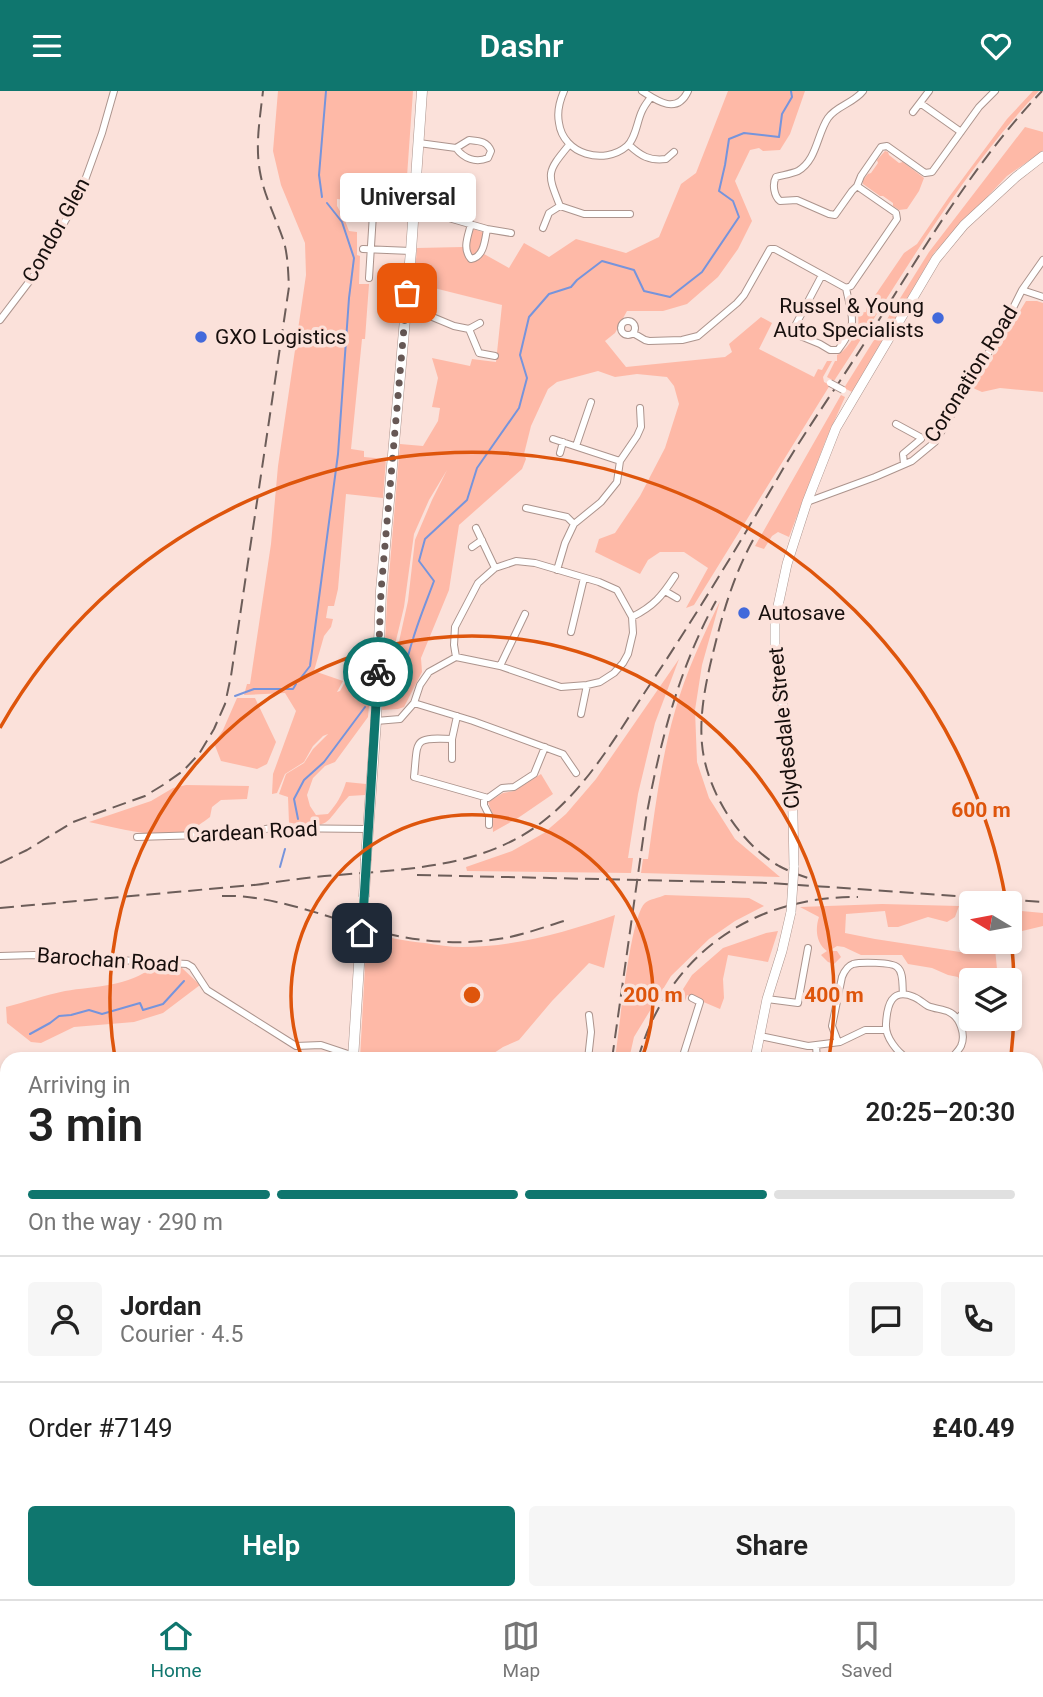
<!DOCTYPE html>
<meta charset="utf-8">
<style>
body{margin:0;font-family:Roboto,sans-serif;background:#f6f6f6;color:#222;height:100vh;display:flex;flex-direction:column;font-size:26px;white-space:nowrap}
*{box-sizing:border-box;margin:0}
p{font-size:23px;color:#767676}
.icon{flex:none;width:38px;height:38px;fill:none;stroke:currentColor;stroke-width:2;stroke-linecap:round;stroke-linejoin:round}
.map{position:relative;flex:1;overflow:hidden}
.details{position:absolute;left:0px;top:961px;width:1043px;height:548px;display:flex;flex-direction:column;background:#fff;border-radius:21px 21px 0 0;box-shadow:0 4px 10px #0003}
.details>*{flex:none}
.needle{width:46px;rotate:280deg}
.controls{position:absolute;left:959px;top:800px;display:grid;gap:14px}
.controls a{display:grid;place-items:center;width:63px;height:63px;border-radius:7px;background:#fff;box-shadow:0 4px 10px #0003;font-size:35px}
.pin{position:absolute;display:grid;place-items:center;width:60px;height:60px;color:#fff;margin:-30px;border-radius:14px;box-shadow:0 4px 10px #0006}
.courier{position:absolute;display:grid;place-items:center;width:70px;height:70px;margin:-35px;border:5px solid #0f766e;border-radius:50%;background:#fff;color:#222;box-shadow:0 2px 9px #0007}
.bubble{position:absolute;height:49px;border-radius:7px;background:#fff;box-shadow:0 4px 10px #0003;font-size:23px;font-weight:600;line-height:49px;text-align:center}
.headline em{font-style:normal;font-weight:600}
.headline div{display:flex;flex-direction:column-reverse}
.headline{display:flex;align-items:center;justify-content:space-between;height:119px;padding:0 28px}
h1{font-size:46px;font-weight:600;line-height:52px}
.bar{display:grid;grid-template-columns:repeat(4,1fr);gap:10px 7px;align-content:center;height:84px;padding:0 28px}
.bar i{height:9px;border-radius:5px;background:#e0e0e0}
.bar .selected{background:#0f766e}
.bar p{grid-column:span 4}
.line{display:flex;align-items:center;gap:18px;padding:0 28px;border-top:2px solid #e0e0e0}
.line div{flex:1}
.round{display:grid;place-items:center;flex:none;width:74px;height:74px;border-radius:7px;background:#f6f6f6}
.action{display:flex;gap:14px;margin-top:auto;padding:14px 28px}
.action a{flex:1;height:80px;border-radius:7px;background:#0f766e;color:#fff;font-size:28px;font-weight:600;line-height:80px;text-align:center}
.action a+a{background:#f6f6f6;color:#222}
header{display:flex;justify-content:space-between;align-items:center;height:91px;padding:0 28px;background:#0f766e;color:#fff;font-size:32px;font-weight:600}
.dock{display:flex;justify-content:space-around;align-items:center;height:98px;border-top:2px solid #e0e0e0;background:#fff;font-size:19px;color:#767676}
.dock a{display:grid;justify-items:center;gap:4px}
.dock .selected{color:#0f766e}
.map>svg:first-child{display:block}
.green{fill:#feb9a7;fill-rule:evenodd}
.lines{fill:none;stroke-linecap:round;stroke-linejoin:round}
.stream{stroke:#7694dc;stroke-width:2}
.street-casing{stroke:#ac948d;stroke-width:8}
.secondary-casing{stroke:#ac948d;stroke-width:10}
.primary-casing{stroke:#ac948d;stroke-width:11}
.street{stroke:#fff;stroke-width:6}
.secondary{stroke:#fff;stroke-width:9}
.primary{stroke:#fff;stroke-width:10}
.rail{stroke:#6c5d59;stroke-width:2;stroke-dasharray:14 7;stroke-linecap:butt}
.street-bridge-casing{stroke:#ac948d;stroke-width:8;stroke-linecap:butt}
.secondary-bridge-casing{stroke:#ac948d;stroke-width:10;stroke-linecap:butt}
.primary-bridge-casing{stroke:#ac948d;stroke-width:11;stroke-linecap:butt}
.street-bridge{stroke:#fff;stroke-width:6}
.secondary-bridge{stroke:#fff;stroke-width:9}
.primary-bridge{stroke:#fff;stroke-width:10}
.done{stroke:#675855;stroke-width:7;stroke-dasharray:0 12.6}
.route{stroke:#0f766e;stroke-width:9}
.ring{fill:none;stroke:#de550c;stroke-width:3.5}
.poi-dot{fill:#4269db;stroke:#fbe1da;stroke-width:2.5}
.labels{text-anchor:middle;stroke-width:7;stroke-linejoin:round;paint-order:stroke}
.street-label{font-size:21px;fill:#170f0d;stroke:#fbe1da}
.poi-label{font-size:21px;fill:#170f0d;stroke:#fbe1da;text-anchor:start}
.centre{fill:#de550c;stroke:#fbe1da;stroke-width:3.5}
.ring-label{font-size:21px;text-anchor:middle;font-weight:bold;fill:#de550c;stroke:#fbe1da;stroke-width:7;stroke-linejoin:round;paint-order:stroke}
</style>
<header><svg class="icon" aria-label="menu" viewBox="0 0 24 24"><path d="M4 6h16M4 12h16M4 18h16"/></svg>Dashr<svg class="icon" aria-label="heart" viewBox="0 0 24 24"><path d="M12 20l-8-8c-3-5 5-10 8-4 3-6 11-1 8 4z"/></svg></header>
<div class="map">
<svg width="1043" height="1508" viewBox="0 0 1043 1508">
<rect width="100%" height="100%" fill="#fbe1da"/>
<path class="green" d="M278,0H413L405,114L337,108V115L344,127L349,140L357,141V164L360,165L359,193H369L365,248H362L351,358L364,360V366L386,368L383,407L346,403L338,498L334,515H328L326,527L333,528L331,536L324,545L314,580L343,590L337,601L340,600L345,591L352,587L372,557L371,593L368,626L335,671L325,675L313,687L307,704L310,715L316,724L328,723C337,713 342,704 346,691L366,693L365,704L349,705C322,734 334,737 289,732L288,706L279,703L286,683L304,672L313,658L328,643L323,645L313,655L304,671L285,683L277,702L272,703L273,683L296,620L285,602L244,604L247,593H250L271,453L278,375L306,184L305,152L281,94L273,60Z
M728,0H805L790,43L780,59L763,60L759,57L750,59L735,90L752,130L738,158L718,186L687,213L663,220H627L615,242L605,250L626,276L725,266L732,261L729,253L761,226L772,232L759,258L814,286L818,278L822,279L827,270H832L823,286L824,291L830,294L694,514L686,517L708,477L684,461H660L648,469L640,483L595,461L599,448L615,442L640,405L665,357L679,313L674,295L667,286L637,283L615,286L598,280L557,291L548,298L531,335L524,363L526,368L522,378L459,434L449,499L421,567L422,581L404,616L398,618L382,619L387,509L400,353L423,355L438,330L440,317L432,316L438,287L432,267L470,275L472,268L496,271L502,214L414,192L417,157L463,156L468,136L488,143L484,163L509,177L524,152L549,166L576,148L626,162L659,146L681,93L696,82ZM447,379L432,409L415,449L408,510L392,582L393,562L404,516L414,443L429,409Z
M1033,0H1039C957,86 899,191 834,290L827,286L835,270H837V264C845,261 857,244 858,235C859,233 858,224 858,222L866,221L868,209L876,203L904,162L917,153L949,106L1007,28Z
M1025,36L1043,41V60L1007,85L934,162L852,301L844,297L929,161Z
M885,60L888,61L889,64L899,72L903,71L924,87L919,100L907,118L899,119L893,115V112L883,105H880L863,93V89L868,83L871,82L878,72L877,69Z
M1026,210H1037L1043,212V301L1000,297L982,301L973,297Z
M841,304L845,306L825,351L789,446L778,441L772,445L764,458L755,455Z
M720,510L702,574L695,619L697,671L709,707L735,748L780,786L641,782L643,768H648C655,718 661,668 675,620C686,581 703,545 720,510Z
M679,568L655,632L638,703L628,767H633L631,782L467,780L466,776L512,760L544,742L566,723L596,688Z
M237,607H255L276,651L267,673L257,678L221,670L214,652L223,639Z
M541,683L553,703L518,727L493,741L492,722L488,711L503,702L514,700Z
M186,694L249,695L247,708L221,709L212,716L210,726C203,731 196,737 187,740C159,749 117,737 89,731L151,710L173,697Z
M665,804L749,807L764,815L735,830L709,848L671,885L634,946L629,968H615C619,942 630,825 645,812C649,808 659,807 665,804Z
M882,813L959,815L955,826L947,831L928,826L898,836H888L885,820L846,823L845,842L875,848L960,861L985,859L988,851L995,857L997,878L1003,887L1000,889H971V892L960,890L958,886L948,884L932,877L908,873L902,864H861L844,856L837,855L829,860H837L841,866L834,873L828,871L821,864L827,860C816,852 815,838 819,826L800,816Z
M1010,819L1043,822V835L1018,841L1010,846Z
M615,824L604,877L589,872L552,910L519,949L503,956L485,968H360L367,839C385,847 405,850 425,852C437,854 450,856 462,856C514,856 567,841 615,824Z
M778,840L768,871L728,864L723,888L724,907L720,918L687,904L685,910L678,906L692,884L723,857L766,842Z
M153,875L181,876L200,894L163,922L134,931L74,936L41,952L31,951L7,932L6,916C26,911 45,904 65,900C94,895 130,896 153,875Z
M0,1377L2,1443L7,1453V1502H18L19,1508H0Z
M419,1502H500L499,1508H419Z"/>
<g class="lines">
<path class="stream" d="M322,106L319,84L326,0
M300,588L310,575L338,363L349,207L354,167L342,131L327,112
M392,598C405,583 407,566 413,548C419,528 427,509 434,490L419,470L425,448L467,409L477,377L519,317L527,287L520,264L529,226L549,203L571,196L577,189L602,170L634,179L644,200L670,206L702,181L739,126L733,110L719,100L725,74L729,48L744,42L779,46L782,23L792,6L791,0
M235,605L254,598H293L296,593
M298,728L294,708L304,689L324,671L365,616
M280,776L285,758
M30,943L50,932L59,925L71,924L89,919L102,923L140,912L143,919L163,913L184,890"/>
<g class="street-casing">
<path id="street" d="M564,0C560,9 557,22 559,32C563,63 604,75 627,55C636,47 637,30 642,20C644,15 648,10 651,6
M642,0C657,10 677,24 688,0
M863,0C854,12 836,15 828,27C817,43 817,69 798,80C791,83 783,84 776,86C772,93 774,105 780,110L797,109L829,123L835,124L852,100L857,95L861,85L881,56L887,55L925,82L932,81L979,16L995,0
M920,12L961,41
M913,21L929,0
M419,52L456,57C464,68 476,72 488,67L491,60C487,50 479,50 469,49L456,57
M569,54C546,82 547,82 560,115L584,123H630
M629,54C641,65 649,70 666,68L674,61
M414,117L487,138L511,142
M471,133C468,145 462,158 471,168C484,166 485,149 487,138
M543,137L549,122L560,115
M363,158L411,160
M822,184L795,235V240L798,244L820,253L830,259H838C859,231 852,228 846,197
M369,187L373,123
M1022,199L1043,206
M405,224L430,225L454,235L469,238
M0,229L38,179L80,103L102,42L114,0
M621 237a7 7 0 1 1 14 0a7 7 0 1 1-14 0Z
M480,232L469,238L479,262L495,265
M633,242L645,249L649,250L682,249L698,245L737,212L744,204L770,158H775L846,197L851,195L897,128L896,122L857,95
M896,333L920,346L921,348L903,363L904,373
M553,348L620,370
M576,355L591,311
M560,362L563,351
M807,411L875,386L912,370L935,351L1001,241L1022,199L1043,169
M526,417L567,426L574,433
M476,437L495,477
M472,456L482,449
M557,479L565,452L574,433L601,411L617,391L620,370L637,345L641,336L640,317
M665,500L677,507
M632,526C654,515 662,505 675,485
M571,541L584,487
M500,575L525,523
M414,612L473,630L563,663L576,682
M581,623L587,594
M457,625L452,648C412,646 418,649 414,686L488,707L502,697L514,696L534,683L545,656
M376,630L400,628L414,612L420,594L429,581L456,566L500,575L561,596L587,594L600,591L614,582L623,572L628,563L633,542L632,526L617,499L599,491L535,472L516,470L495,477L478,492L455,536L454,554L456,566
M452,668V648
M484,706V714L489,724V734
M137,746L233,743L272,737L368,738
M0,865L34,864L187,873L192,876L207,899L296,955L321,954L354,965
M767,908L798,912L808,857
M957,928L968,917L971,899L967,898
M760,945L808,955L840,951L865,939H885
M838,951L832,935L842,886C844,881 847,875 853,873C860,871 892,871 897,876C904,881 902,895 903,903
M816,955L817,968
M534,968L539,966L564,968
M588,968L591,941L589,924
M682,968L700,911L692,907
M908,968C897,961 885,946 886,933C887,915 891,896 914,906C919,908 923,912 928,915C935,918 943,918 949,921C960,926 966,944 961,955C959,959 954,964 951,968
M1036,1030H1043
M1036,1466L1043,1453
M793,1502L799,1508
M853,1502L855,1508
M413,1508L414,1502
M567,1508V1502
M639,1508V1502
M725,1508L726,1502
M829,1508L835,1502
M883,1508L898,1506L919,1508"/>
</g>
<g class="secondary-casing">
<path id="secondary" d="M794,776L792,677L775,560V529L787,473L807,411L836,337L936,168L964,134L1016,86L1043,65
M755,968L767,908L782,860L791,821
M1036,1440L1043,1444"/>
</g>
<g class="primary-casing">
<path id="primary" d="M366,768L376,630L381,500L411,160L422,0
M353,968L361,842
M312,1508L317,1507L322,1508"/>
</g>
<use href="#street" class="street"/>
<use href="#secondary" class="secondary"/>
<use href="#primary" class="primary"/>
<path class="rail" d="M753,449C735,482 724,517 715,554C707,586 699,620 702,653C706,699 739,752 779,775C790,781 802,785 814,789
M0,772L27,759L73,731L145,705L163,694L183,680L199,663L214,638L225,613L231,585L289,196C288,180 288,163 283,148C275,125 264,104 260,81C255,54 260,27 263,0
M417,784L771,792L1043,811
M255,794C283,790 310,786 338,784C396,779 459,777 512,750C574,719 609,656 645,601C693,529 737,457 780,383C807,337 839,293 867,248C921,162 972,74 1042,0
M222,805C270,803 327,826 373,839C416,851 461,855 505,847C526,843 547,835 567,829
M0,817L264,793
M612,968L646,727C660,651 679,577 716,510
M638,968C667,865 751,805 858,806
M509,1508L510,1502"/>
<g class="street-bridge-casing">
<path id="street-bridge" d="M830,292L843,299"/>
</g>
<g class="secondary-bridge-casing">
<path id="secondary-bridge" d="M791,821L794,776"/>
</g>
<g class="primary-bridge-casing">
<path id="primary-bridge" d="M364,806L366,768
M361,842L363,825"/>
</g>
<use href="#street-bridge" class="street-bridge"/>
<use href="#secondary-bridge" class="secondary-bridge"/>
<use href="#primary-bridge" class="primary-bridge"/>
</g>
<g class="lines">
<path class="done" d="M378,581L381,500L407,202"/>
<path class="route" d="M362,842L378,581"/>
</g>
<g class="ring">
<path d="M302 967A181 181 0 1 1 642 967"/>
<path d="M115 967A362 362 0 1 1 829 967"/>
<path d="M0 637A542 542 0 0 1 1006 810M1010 838A542 542 0 0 1 1011 965"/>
</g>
<g class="poi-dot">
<circle cx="938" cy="227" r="7"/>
<circle cx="201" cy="246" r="7"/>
<circle cx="744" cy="522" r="7"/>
</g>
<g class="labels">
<g class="street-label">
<text transform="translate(56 139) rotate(-61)" y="7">Condor Glen</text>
<text transform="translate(971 283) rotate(-58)" y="7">Coronation Road</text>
<text transform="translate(784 637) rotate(-96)" y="7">Clydesdale Street</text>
<text transform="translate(252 741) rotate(-3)" y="7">Cardean Road</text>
<text transform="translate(108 869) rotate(4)" y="7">Barochan Road</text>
</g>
<g class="poi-label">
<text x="924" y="222" text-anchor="end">Russel &amp; Young<tspan x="924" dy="24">Auto Specialists</tspan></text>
<text x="215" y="253">GXO Logistics</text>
<text x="758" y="529">Autosave</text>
</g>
</g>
<circle cx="472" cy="904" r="10" class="centre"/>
<g class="ring-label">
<text x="981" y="726">600 m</text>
<text x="653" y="911">200 m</text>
<text x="834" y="911">400 m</text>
</g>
</svg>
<div class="controls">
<a><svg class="needle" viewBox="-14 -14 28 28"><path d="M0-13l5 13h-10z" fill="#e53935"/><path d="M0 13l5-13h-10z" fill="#767676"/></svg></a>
<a><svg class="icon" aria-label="layers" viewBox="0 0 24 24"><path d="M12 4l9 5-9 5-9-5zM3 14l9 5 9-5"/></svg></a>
</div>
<div class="pin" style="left:407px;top:202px;background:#ea580c"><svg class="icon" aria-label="bag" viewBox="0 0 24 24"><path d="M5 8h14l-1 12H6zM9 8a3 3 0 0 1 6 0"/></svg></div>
<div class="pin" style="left:362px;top:842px;background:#1f2937"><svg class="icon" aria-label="home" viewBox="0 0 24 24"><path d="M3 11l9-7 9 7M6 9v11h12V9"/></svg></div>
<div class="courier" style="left:378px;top:581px"><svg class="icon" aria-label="bike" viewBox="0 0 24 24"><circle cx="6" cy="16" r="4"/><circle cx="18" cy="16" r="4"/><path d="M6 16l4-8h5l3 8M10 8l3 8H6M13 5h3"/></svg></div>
<div class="bubble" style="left:340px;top:82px;width:136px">Universal</div>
<section class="details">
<div class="headline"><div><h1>3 min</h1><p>Arriving in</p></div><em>20:25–20:30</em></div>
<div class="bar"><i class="selected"></i><i class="selected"></i><i class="selected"></i><i></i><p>On the way · 290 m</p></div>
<div class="line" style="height:126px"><a class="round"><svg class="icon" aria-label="person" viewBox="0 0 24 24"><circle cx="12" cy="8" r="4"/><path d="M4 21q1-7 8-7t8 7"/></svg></a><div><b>Jordan</b><p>Courier · 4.5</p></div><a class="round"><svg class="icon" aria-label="chat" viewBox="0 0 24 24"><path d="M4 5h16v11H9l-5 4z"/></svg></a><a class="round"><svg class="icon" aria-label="phone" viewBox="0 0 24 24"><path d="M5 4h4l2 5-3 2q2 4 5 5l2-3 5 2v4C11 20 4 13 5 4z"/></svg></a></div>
<div class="line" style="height:91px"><div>Order #7149</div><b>£40.49</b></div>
<div class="action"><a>Help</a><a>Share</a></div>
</section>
</div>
<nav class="dock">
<a class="selected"><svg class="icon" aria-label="home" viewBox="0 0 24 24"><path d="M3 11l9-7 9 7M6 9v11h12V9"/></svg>Home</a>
<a><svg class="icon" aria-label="map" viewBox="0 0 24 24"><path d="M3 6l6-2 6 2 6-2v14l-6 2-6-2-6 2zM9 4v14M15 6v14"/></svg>Map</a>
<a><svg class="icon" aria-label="saved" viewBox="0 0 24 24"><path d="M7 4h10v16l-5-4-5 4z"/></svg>Saved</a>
</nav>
